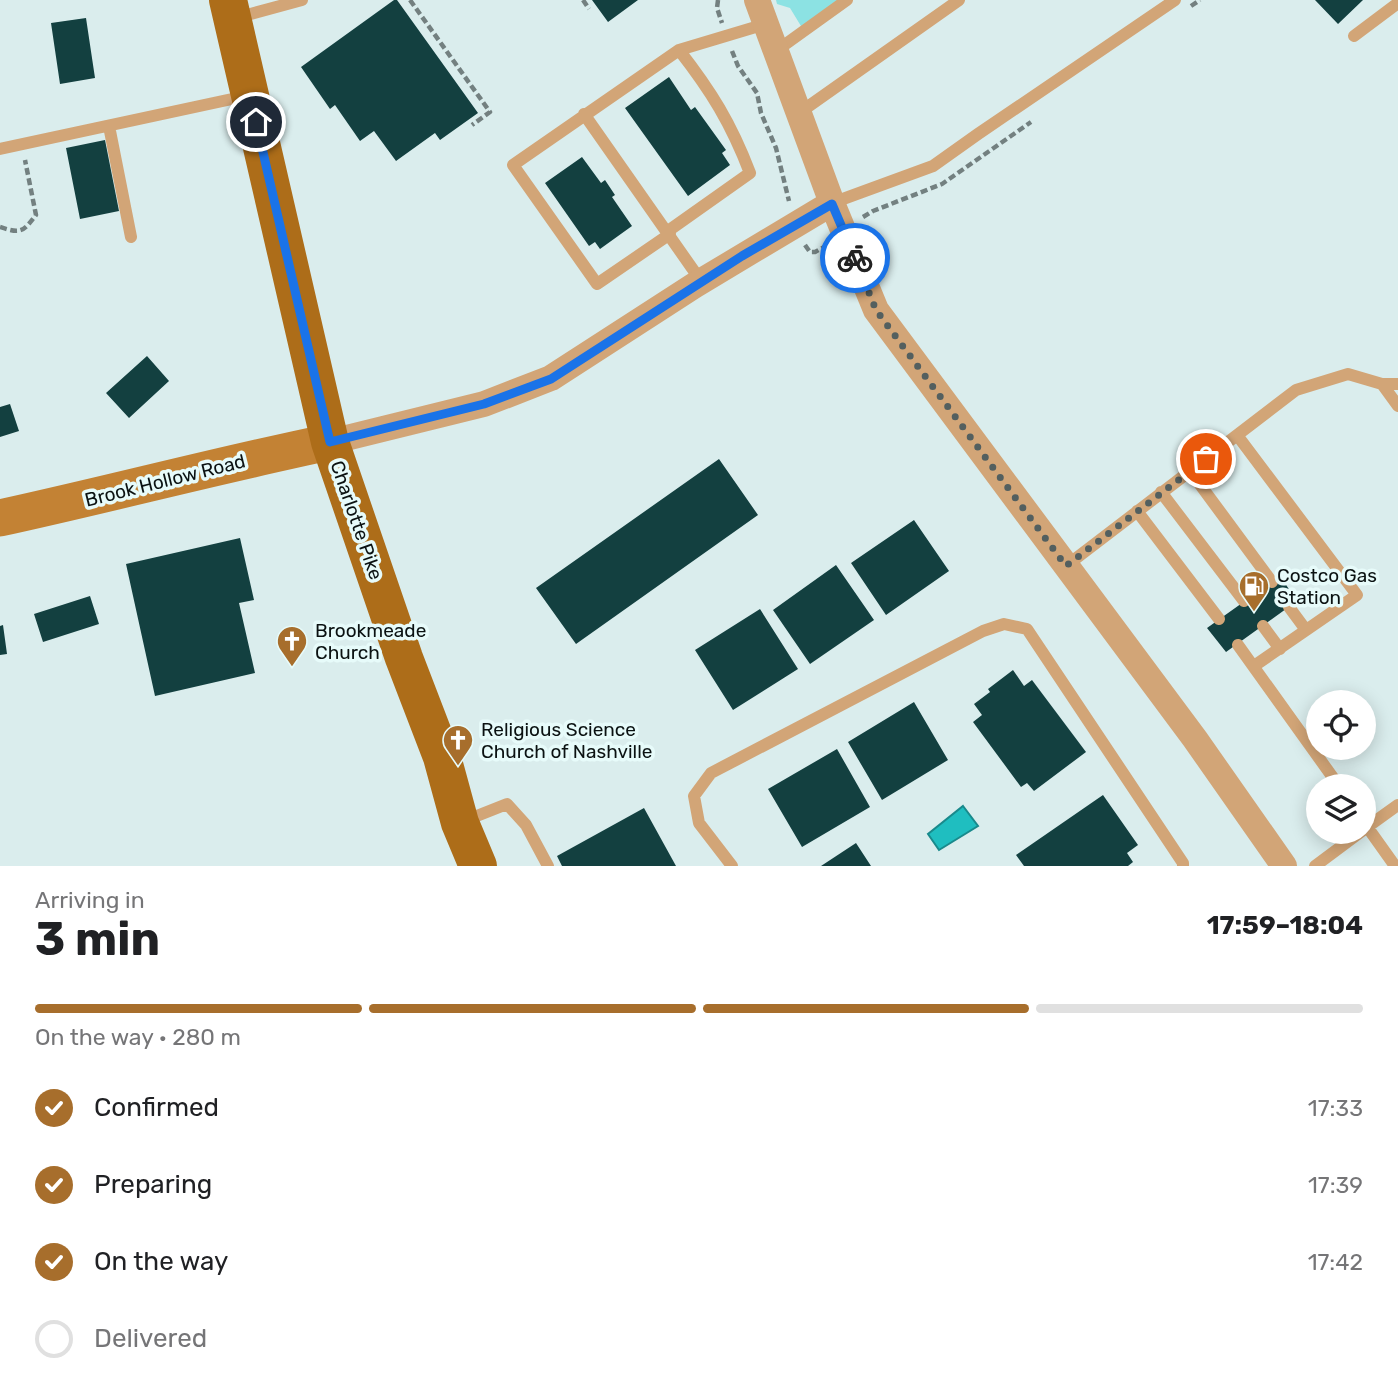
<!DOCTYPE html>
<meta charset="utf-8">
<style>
body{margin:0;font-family:Rubik,sans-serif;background:#f6f6f6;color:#202124;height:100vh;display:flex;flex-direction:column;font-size:26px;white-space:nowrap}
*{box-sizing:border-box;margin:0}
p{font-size:23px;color:#757577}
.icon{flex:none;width:38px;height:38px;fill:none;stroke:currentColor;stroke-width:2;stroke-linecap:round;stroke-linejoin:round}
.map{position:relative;height:866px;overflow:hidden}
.details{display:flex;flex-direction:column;background:#fff;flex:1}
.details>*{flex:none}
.controls{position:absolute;left:1306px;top:690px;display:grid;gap:14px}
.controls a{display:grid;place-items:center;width:70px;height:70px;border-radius:50%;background:#fff;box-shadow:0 4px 18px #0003;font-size:35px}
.pin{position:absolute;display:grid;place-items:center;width:60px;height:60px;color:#fff;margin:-30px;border:4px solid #fff;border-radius:50%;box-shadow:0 2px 7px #0007}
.courier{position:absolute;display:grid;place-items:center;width:70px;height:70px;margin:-35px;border:5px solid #1a73e8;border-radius:50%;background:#fff;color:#222;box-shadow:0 2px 9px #0007}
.headline em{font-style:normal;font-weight:700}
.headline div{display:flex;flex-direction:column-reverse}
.headline{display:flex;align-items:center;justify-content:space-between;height:119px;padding:0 35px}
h1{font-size:46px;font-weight:700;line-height:52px}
.bar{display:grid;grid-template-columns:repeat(4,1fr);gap:10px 7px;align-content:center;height:84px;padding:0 35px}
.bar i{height:9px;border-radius:5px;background:#e0e0e0}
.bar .current{background:#a76e2c}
.bar p{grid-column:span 4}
ol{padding:0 35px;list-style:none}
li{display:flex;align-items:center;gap:21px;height:77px}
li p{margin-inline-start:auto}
li .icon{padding:7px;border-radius:50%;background:#a76e2c;color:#fff;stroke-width:4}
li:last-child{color:#757577}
li i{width:38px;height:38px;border:4px solid #e0e0e0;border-radius:50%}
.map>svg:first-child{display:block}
.green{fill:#8ce2e3}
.water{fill:#1fbec0;stroke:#198a8c;stroke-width:2}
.building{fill:#134040}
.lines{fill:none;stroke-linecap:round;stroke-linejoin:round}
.path{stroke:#738080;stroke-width:4.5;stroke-dasharray:7 3.5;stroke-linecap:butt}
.lane{stroke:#d2a577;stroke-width:12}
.street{stroke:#d2a577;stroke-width:26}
.secondary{stroke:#c38234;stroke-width:37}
.primary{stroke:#ad6d19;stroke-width:38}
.done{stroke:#535f5f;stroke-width:7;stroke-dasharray:0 12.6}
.route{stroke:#1a73e8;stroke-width:9}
.labels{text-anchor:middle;stroke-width:7;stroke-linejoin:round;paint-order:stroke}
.street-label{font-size:19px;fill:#0b1212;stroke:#e7fbfa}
.poi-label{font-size:19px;fill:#0b1212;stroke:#e7fbfa;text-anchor:start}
</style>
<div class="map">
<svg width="1398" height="866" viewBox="0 0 1398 866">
<rect width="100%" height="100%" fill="#daeded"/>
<path class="green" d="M776,0H847L804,31L790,8L777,4Z"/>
<path class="water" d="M963,806L978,826L939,850L928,834Z"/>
<path class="building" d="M394,0H397L478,113L440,140L435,133L396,161L374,131L360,141L335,105L330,109L301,67Z
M592,0H638L608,22Z
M1315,0H1363L1338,24Z
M86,18L95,78L60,84L51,23Z
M669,77L691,110L695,107L726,150L722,153L730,165L688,196L625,108Z
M105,140L119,211L80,219L66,148Z
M582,157L601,183L605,180L615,195L612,197L632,226L600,249L595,242L589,246L545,183Z
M147,356L169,381L129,418L106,393Z
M10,404L19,431L0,437V407Z
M719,459L758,515L576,644L536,588Z
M914,520L949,571L886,615L851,563Z
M240,538L254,600L239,603L255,673L155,696L126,564Z
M836,565L874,620L810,664L773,610Z
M1280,576L1297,601L1226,652L1207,628Z
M90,596L99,624L43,642L34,614Z
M760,609L798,669L733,710L695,650Z
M3,625L7,654L0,655V626Z
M1013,670L1024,686L1032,680L1086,752L1034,791L1027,783L1021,787L973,722L982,715L974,704L990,692L988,689Z
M914,702L948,760L882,800L848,742Z
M837,749L870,807L802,847L768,789Z
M1103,795L1138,845L1127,853L1133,862L1128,866H1024L1016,855Z
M644,808L676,866H562L557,856Z
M856,843L871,866H821Z"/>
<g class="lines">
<path class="path" d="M410,0L490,112L472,125
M583,0L589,9
M718,0L717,8L722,23
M1191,6L1200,0
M732,51L738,66L757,93L761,113L776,148L789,201
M863,217L873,211L942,184L1031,122
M0,227C21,234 23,232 36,215L25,160
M805,245L810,252H815L826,246"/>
<path class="lane" d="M236,18L302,0
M1354,36L1398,3
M776,51L847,0
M799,113L959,0
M584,114L701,281
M109,126L131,237
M0,149L246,96
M832,203L933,166L978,134L1175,0
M668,231L750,173C731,123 711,91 679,50
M670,234L597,284L513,165L679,50L766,24
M1382,384L1398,406
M1237,435L1357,595L1254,666
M1190,471L1272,582
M1161,492L1244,601
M1137,511L1219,619
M1066,566L1296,390L1348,374L1382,384H1398
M1289,607L1306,630
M1263,626L1280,649
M1238,645L1339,786
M464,821L507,804L526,825L548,866
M1363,821L1395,866
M1363,830L1398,805
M732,866L699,823L694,796L711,773L983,631L1004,624L1027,629L1183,863V866
M1315,866L1362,831"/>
<path class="street" d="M757,0L832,203L876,310L1195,739L1284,866
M330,442L484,404L551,378L695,285L832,203"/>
<path class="secondary" d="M0,518C110,494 219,465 330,442"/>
<path class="primary" d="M228,0L330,442L404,658L442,757L460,823L478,866"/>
</g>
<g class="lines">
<path class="done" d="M855,258L876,310L1066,566L1206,459"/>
<path class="route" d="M256,122L330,442L484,404L551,379L742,256L832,204L855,258"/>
</g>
<defs>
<g id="fuel-pin" transform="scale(1.575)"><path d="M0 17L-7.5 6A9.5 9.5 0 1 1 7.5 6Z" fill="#a76e2c" stroke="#e7fbfa"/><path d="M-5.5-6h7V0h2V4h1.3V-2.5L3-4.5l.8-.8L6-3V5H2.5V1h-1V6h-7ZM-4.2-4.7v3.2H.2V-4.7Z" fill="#fff"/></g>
<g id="church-pin" transform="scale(1.575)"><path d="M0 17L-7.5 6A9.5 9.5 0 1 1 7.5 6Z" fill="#a76e2c" stroke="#e7fbfa"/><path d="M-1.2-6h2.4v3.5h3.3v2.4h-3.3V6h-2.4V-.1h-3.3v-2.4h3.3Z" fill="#fff"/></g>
</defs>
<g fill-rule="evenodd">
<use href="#fuel-pin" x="1254" y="586"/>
<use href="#church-pin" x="292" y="641"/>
<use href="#church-pin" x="458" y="740"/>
</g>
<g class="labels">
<g class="street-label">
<text transform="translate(165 480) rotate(-14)" y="7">Brook Hollow Road</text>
<text transform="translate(357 520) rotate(71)" y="7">Charlotte Pike</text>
</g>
<g class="poi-label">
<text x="1277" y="582">Costco Gas<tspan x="1277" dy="22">Station</tspan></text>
<text x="315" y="637">Brookmeade<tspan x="315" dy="22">Church</tspan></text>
<text x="481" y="736">Religious Science<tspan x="481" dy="22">Church of Nashville</tspan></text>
</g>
</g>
</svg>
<div class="controls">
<a><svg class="icon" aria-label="locate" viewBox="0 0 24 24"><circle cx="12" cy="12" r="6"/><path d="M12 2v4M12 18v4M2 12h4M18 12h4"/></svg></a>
<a><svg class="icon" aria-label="layers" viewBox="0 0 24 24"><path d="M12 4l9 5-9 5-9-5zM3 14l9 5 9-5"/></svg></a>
</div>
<div class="pin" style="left:1206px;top:459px;background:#ea580c"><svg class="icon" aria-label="bag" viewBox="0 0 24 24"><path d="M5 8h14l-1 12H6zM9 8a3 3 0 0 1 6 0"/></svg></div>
<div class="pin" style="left:256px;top:122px;background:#1f2937"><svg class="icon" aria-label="home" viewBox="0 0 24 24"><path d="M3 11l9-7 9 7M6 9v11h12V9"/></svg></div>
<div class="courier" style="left:855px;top:258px"><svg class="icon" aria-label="bike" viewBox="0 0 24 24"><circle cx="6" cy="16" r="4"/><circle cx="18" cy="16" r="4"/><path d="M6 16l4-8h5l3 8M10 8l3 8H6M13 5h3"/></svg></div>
</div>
<section class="details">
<div class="headline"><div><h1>3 min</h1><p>Arriving in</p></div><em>17:59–18:04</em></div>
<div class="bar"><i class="current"></i><i class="current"></i><i class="current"></i><i></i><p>On the way · 280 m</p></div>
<ol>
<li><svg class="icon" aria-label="check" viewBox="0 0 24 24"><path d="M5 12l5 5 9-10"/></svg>Confirmed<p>17:33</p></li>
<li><svg class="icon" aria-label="check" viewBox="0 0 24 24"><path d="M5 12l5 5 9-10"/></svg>Preparing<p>17:39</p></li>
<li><svg class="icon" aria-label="check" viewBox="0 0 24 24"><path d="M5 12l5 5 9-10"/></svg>On the way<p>17:42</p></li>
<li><i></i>Delivered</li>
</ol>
</section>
